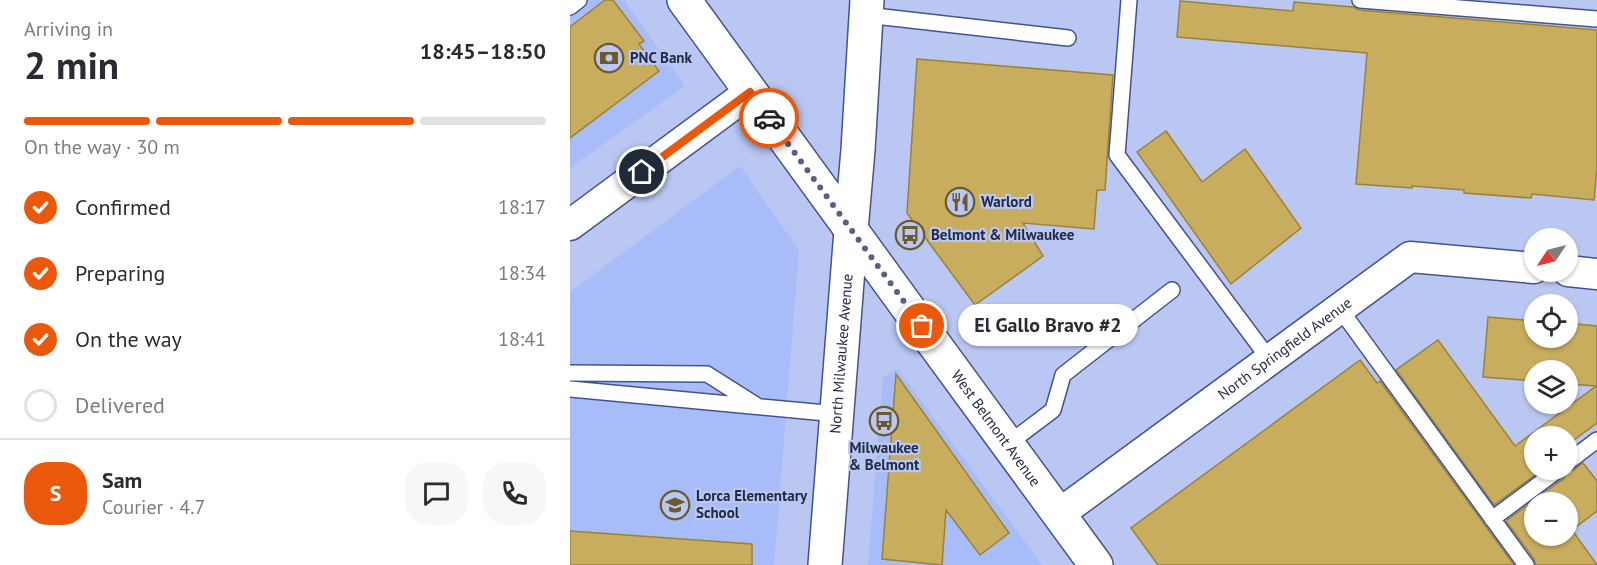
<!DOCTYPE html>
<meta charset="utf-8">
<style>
body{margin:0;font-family:"PT Sans",sans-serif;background:#f7f7f7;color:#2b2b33;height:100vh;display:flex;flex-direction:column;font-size:22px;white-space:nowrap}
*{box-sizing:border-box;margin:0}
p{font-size:20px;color:#7c7c81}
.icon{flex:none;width:33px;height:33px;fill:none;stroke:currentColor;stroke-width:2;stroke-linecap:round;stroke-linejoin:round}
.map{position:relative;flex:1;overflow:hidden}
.drawer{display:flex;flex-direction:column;background:#fff;width:570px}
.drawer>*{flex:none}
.needle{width:39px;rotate:235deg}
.buttons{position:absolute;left:954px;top:228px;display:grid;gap:12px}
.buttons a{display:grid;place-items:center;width:54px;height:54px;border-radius:50%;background:#fff;box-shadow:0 2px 4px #0004;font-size:30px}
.pin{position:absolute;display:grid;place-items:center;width:51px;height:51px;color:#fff;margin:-26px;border:3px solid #fff;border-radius:50%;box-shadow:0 2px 6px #0007}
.courier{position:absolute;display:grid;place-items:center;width:60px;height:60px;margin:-30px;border:4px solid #ea580c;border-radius:50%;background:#fff;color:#222;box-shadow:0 2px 8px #0007}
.bubble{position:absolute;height:42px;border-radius:21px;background:#fff;box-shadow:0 2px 4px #0004;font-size:20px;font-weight:800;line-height:42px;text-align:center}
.summary em{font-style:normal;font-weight:800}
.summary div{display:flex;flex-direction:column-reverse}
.summary{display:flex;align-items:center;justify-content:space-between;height:102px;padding:0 24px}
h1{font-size:39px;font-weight:800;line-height:45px}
.bar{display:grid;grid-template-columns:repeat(4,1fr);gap:9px 6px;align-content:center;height:72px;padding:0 24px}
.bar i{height:8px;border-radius:4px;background:#e1e1e2}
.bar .on{background:#ea580c}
.bar p{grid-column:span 4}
.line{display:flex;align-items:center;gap:15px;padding:0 24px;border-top:2px solid #e1e1e2}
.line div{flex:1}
.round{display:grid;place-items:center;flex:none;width:63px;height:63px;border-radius:24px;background:#f7f7f7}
ol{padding:0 24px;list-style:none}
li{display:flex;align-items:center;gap:18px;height:66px}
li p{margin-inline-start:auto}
li .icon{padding:6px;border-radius:50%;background:#ea580c;color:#fff;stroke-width:4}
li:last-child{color:#7c7c81}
li i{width:33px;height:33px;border:3px solid #e1e1e2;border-radius:50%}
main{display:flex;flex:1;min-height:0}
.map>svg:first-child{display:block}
.built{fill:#a9bcfa}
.building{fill:#c8ad5e;stroke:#9c8232;stroke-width:1.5;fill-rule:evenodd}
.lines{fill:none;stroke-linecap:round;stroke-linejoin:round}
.lane-casing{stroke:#435392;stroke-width:18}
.street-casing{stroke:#435392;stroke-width:33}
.secondary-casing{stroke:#435392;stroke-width:36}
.lane{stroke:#fff;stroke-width:15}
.street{stroke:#fff;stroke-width:30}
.secondary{stroke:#fff;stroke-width:33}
.done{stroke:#576182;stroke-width:6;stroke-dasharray:0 10.8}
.route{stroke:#ea580c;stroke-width:8}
.labels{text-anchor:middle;stroke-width:4.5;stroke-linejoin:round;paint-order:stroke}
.poi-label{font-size:15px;font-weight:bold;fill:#222a46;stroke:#bac7f2;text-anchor:start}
.street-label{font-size:15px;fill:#222a46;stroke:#bac7f2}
</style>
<main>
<section class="drawer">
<div class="summary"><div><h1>2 min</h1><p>Arriving in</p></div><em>18:45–18:50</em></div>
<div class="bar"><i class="on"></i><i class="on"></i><i class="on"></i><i></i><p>On the way · 30 m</p></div>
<ol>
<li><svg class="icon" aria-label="check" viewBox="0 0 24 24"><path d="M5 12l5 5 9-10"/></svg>Confirmed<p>18:17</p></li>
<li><svg class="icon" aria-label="check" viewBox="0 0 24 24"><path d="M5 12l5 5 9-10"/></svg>Preparing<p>18:34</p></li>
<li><svg class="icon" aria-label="check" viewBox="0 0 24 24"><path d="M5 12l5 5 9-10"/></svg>On the way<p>18:41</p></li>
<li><i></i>Delivered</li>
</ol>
<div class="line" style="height:108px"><b class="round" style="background:#ea580c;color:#fff">S</b><div><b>Sam</b><p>Courier · 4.7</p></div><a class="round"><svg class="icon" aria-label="chat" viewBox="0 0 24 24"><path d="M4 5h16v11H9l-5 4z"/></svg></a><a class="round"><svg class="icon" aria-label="phone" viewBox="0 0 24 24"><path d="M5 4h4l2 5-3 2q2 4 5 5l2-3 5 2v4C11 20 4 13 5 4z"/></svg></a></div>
</section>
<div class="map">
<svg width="1027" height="565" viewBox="0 0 1027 565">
<rect width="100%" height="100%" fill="#bac7f2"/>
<path class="built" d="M0,0H54L115,86L0,168Z
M170,166L229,250L204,565H0V292Z
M328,369L472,565H298L313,377Z"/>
<path class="building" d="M35,0H43L74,41L69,44L89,71L0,138V27Z
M610,1L723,11L724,2L783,7L789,10L1027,30V167L1024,200L962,194L961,198L894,193V190L842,186V188L786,184L797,53L607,37Z
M347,59L543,75L535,190H527L524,229L453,223L473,256L405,305L337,213Z
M596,131L632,182L675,149L731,228L661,284L567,152Z
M918,317L964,321V338H998V323L1027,326V423L1000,443L1002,447L998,450V436H964V470H972L924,505L826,370L868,340L945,446L1026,386L998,384V370H964V381L913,377Z
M790,360L807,383L810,381L944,565H588L561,528Z
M326,374L439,533L410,555L376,510L372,565L312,559Z
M1013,463L1027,481V511L1002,530L1027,565H966L964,559L936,521L994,478L997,471L1003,470ZM964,502H998V536H964Z
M0,531L182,544V565H0Z"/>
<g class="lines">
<g class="lane-casing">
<path id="lane" d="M559,0L547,155L700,360
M790,0L1027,19
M0,7L9,0
M296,15L498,38
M770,309L956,565
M0,373L137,374L186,405
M0,389L267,414
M438,444L483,410L493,375L602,290
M998,462L1027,440
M922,519L988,470"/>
</g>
<g class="street-casing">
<g id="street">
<path d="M0,225L180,92"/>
<path d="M998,271L1027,274"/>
<path id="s1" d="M489,514L840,257L964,268"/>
</g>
</g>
<g class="secondary-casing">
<g id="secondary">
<path id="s2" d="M114,0C251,189 388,377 526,565"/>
<path id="s3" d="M255,565L281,230L288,150L297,0"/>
</g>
</g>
<use href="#lane" class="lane"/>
<use href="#street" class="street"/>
<use href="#secondary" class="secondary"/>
</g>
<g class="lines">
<path class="done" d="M199,118L352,326"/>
<path class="route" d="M72,172L180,92L199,118"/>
</g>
<defs>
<g id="bank-ring" transform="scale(1.5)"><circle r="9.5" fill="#bac7f2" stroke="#6c5b29" stroke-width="1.5"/><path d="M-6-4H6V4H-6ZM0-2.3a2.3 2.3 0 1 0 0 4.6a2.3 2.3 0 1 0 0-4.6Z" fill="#6c5b29"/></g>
<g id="restaurant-ring" transform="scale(1.5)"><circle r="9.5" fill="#bac7f2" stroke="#6c5b29" stroke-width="1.5"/><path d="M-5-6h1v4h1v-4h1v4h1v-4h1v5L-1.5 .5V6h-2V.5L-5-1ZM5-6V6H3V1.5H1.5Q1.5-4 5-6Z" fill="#6c5b29"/></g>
<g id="bus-ring" transform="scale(1.5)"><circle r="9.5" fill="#bac7f2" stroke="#6c5b29" stroke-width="1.5"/><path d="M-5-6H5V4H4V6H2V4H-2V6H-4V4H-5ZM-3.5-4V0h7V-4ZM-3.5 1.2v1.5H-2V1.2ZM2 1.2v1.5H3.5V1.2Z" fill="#6c5b29"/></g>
<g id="school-ring" transform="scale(1.5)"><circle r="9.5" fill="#bac7f2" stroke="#6c5b29" stroke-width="1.5"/><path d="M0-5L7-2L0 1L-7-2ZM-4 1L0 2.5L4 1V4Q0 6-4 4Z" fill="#6c5b29"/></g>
</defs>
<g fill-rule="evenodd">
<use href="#bank-ring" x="39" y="58"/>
<use href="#restaurant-ring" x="390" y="202"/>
<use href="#bus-ring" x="340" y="235"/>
<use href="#bus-ring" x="314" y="421"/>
<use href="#school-ring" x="105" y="505"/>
</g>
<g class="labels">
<g class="poi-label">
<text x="60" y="63">PNC Bank</text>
<text x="411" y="207">Warlord</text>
<text x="361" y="240">Belmont &amp; Milwaukee</text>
<text x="314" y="453" text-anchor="middle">Milwaukee<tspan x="314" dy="17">&amp; Belmont</tspan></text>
<text x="126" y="501">Lorca Elementary<tspan x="126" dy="17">School</tspan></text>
</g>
<g class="street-label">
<text dy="5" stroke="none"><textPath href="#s1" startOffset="280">North Springfield Avenue</textPath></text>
<text dy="5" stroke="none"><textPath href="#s3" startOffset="212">North Milwaukee Avenue</textPath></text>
<text dy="5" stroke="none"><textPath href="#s2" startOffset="530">West Belmont Avenue</textPath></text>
</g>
</g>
</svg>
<div class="buttons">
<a><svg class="needle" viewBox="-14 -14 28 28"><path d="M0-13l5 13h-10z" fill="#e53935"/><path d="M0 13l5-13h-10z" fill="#7c7c81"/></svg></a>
<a><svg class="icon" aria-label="locate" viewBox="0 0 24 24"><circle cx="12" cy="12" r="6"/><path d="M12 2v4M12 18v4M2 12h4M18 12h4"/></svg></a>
<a><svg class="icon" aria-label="layers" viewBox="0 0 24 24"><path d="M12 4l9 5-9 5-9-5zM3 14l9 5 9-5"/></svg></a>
<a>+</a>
<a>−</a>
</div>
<div class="pin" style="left:352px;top:326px;background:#ea580c"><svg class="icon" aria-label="bag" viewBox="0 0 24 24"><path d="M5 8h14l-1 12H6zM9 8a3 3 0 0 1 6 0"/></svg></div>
<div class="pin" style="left:72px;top:172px;background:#1f2937"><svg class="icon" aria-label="home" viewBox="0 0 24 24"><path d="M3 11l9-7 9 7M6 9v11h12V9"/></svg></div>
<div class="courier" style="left:199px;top:118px"><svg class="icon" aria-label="car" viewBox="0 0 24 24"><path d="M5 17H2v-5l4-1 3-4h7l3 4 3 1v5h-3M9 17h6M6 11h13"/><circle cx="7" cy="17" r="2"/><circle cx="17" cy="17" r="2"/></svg></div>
<div class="bubble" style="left:388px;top:304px;width:180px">El Gallo Bravo #2</div>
</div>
</main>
